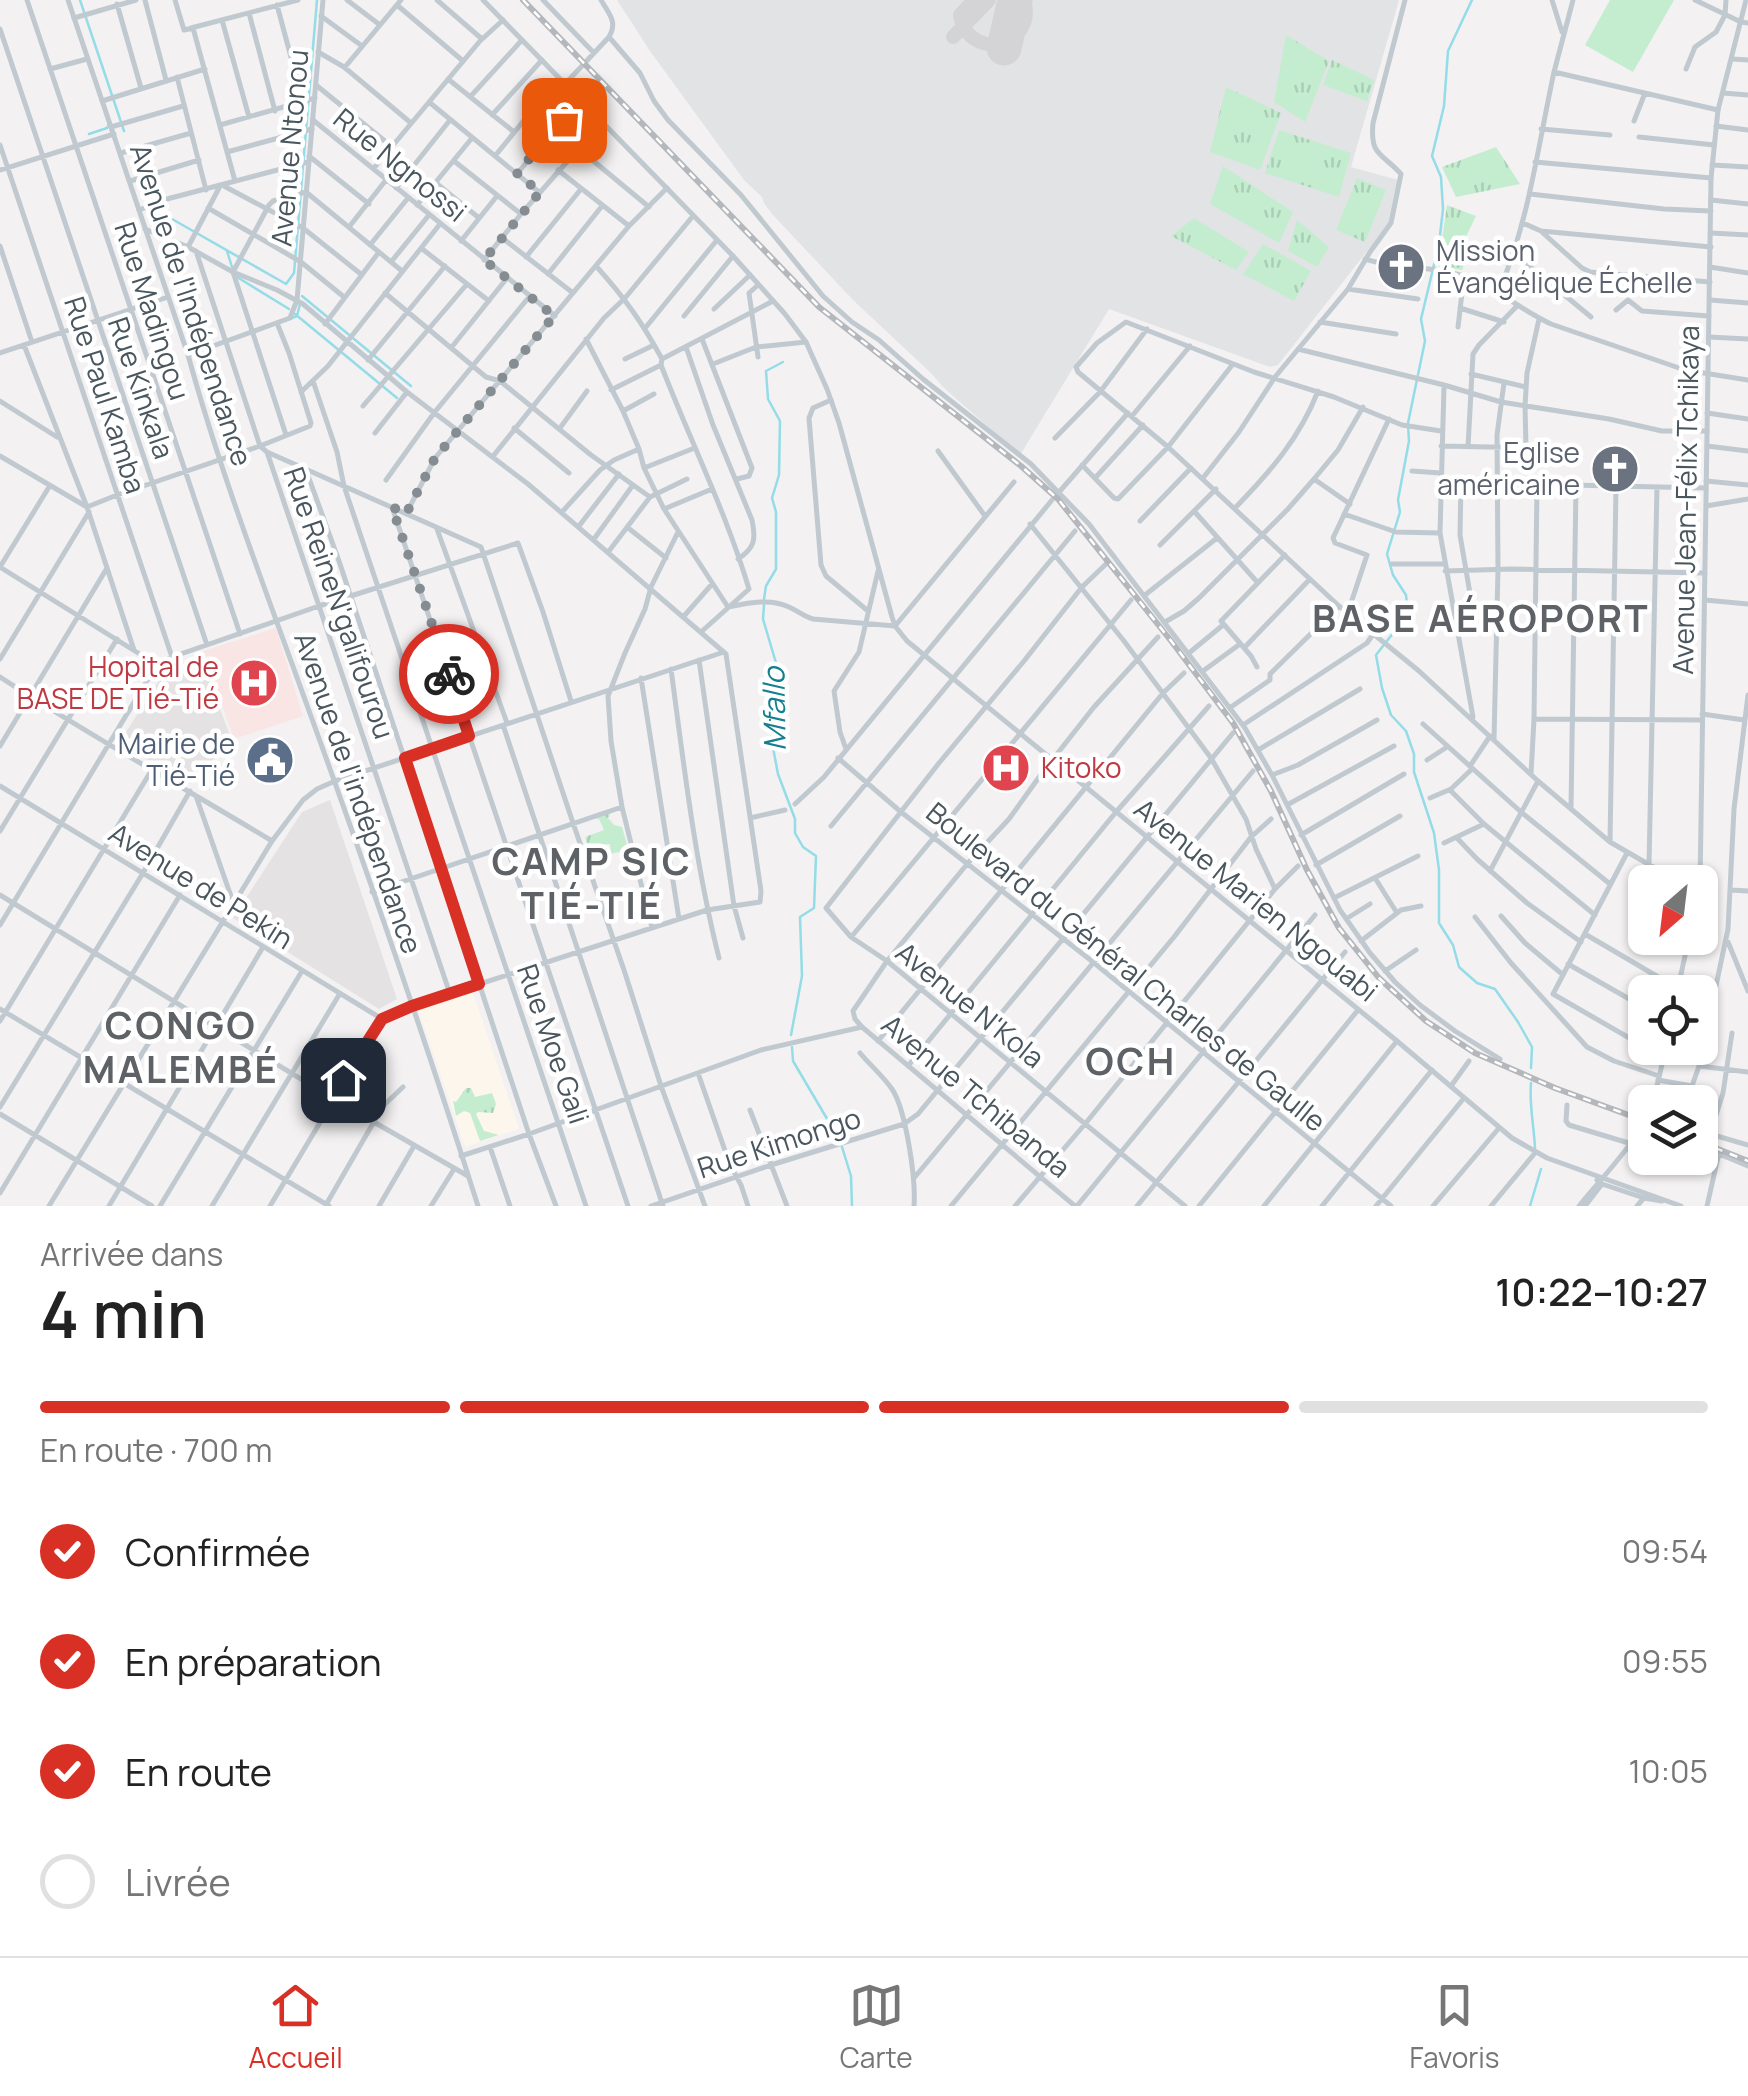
<!DOCTYPE html>
<html lang="fr">
<meta charset="utf-8">
<style>
body{margin:0;font-family:Manrope,sans-serif;background:#f6f6f6;color:#222;height:100vh;display:flex;flex-direction:column;font-size:38px;white-space:nowrap}
*{box-sizing:border-box;margin:0}
p{font-size:32px;color:#767676}
.icon{flex:none;width:55px;height:55px;fill:none;stroke:currentColor;stroke-width:2;stroke-linecap:round;stroke-linejoin:round}
.map{position:relative;height:1206px;overflow:hidden}
.side{display:flex;flex-direction:column;background:#fff;flex:1}
.side>*{flex:none}
.needle{width:65px;rotate:208deg}
.buttons{position:absolute;left:1628px;top:865px;display:grid;gap:20px}
.buttons a{display:grid;place-items:center;width:90px;height:90px;border-radius:15px;background:#fff;box-shadow:0 2px 8px #0004;font-size:50px}
.pin{position:absolute;display:grid;place-items:center;width:85px;height:85px;color:#fff;margin:-42px;border-radius:20px;box-shadow:0 5px 15px #0006}
.courier{position:absolute;display:grid;place-items:center;width:100px;height:100px;margin:-50px;border:8px solid #d93025;border-radius:50%;background:#fff;color:#222;box-shadow:0 2px 12px #0007}
.overview em{font-style:normal;font-weight:600}
.overview div{display:flex;flex-direction:column-reverse}
.overview{display:flex;align-items:center;justify-content:space-between;height:170px;padding:0 40px}
h1{font-size:65px;font-weight:600;line-height:75px}
.bar{display:grid;grid-template-columns:repeat(4,1fr);gap:15px 10px;align-content:center;height:120px;padding:0 40px}
.bar i{height:12px;border-radius:8px;background:#e0e0e0}
.bar .current{background:#d93025}
.bar p{grid-column:span 4}
ol{padding:0 40px;list-style:none}
li{display:flex;align-items:center;gap:30px;height:110px}
li p{margin-inline-start:auto}
li .icon{padding:10px;border-radius:50%;background:#d93025;color:#fff;stroke-width:4}
li:last-child{color:#767676}
li i{width:55px;height:55px;border:5px solid #e0e0e0;border-radius:50%}
.tabs{display:flex;justify-content:space-around;align-items:center;height:140px;border-top:2px solid #e0e0e0;background:#fff;font-size:28px;color:#767676}
.tabs a{display:grid;justify-items:center;gap:5px}
.tabs .current{color:#d93025}
.map>svg:first-child{display:block}
.commercial{fill:#fcf6ed}
.education{fill:#e4e2e3}
.medical{fill:#fae5e5}
.airport{fill:#e1e3e5}
.grass{fill:url(#grass-tufts)}
.green{fill:#c4edd0}
.lines{fill:none;stroke-linecap:round;stroke-linejoin:round}
.stream{stroke:#94dce7;stroke-width:2.5}
.taxiway{stroke:#d4d4d6;stroke-width:14}
.runway{stroke:#d4d4d6;stroke-width:35}
.minor{stroke:#c0c9cf;stroke-width:5}
.tertiary{stroke:#c0c9cf;stroke-width:5}
.rail-casing{stroke:#b4b7bb;stroke-width:6}
.rail{stroke:#fff;stroke-width:2.5;stroke-dasharray:8;stroke-linecap:butt}
.done{stroke:#858c92;stroke-width:10;stroke-dasharray:0 18}
.route{stroke:#d93025;stroke-width:12}
.labels{text-anchor:middle;stroke-width:9;stroke-linejoin:round;paint-order:stroke}
.street-label{font-size:28px;fill:#4a565e;stroke:#fff}
.worship-label{font-size:28px;fill:#5b616d;stroke:#fff;text-anchor:start}
.health-label{font-size:28px;fill:#be3a42;stroke:#fff;text-anchor:end}
.service-label{font-size:28px;fill:#4e5e75;stroke:#fff;text-anchor:end}
.water-label{font-size:30px;font-style:italic;fill:#157f8f;stroke:#fff}
.district-label{font-size:38px;font-weight:bold;letter-spacing:2.5px;fill:#5e6266;stroke:#fff}
</style>
<div class="map">
<svg width="1748" height="1206" viewBox="0 0 1748 1206">
<defs>
<pattern id="grass-tufts" width="24" height="20" patternUnits="userSpaceOnUse" patternTransform="scale(2.5)"><rect width="24" height="20" fill="#c4edd0"/><path d="M3 7l-1-3M5 7V3M7 7l1-3M15 17l-1-3M17 17v-4M19 17l1-3" fill="none" stroke="#aacdb5"/></pattern>
</defs>
<rect width="100%" height="100%" fill="#f3f1f2"/>
<path class="commercial" d="M472,990L519,1129L465,1147L418,1008Z"/>
<path class="education" d="M201,658L232,741L189,784L119,743L162,676Z
M330,800L397,999L379,1009L233,918L302,812Z"/>
<path class="medical" d="M276,628L303,716L234,739L203,651Z"/>
<path class="airport" d="M617,0H1399L1351,167L1398,180L1389,223L1278,365L1270,367L1109,309L1020,455L943,387L932,374L853,300L773,215L764,203L762,197L744,180L650,51Z"/>
<path class="grass" d="M1286,35L1329,61L1305,122L1274,102Z
M1332,60L1374,80L1367,101L1323,85Z
M1226,87L1281,113L1260,170L1210,152Z
M1279,130L1351,153L1339,197L1265,173Z
M1496,147L1520,184L1456,197L1442,167Z
M1223,166L1293,212L1279,243L1210,204Z
M1357,178L1386,190L1365,242L1336,230Z
M1447,205L1476,216L1461,247L1471,249L1462,270L1438,266Z
M1194,218L1249,252L1236,270L1171,236Z
M1297,220L1329,247L1317,267L1288,251Z
M1263,244L1311,271L1294,301L1243,274Z
M611,813L608,818L614,825L622,827L630,855L629,861L618,852L611,854L610,844L588,846L585,837L604,830L599,819L592,818Z
M466,1088H471L475,1097L492,1093L496,1104L493,1113L478,1112L476,1114L484,1131L499,1135L480,1141L470,1113L464,1111L456,1116L453,1101L456,1102Z"/>
<path class="green" d="M1610,0H1674L1633,72L1585,45Z"/>
<g class="lines">
<path class="stream" d="M80,0L124,131
M1472,0L1448,51L1444,106L1432,156L1441,177L1443,209L1439,244L1421,319L1425,341L1408,423L1409,441L1398,500L1400,512L1387,554L1393,575L1406,595L1408,614L1376,655L1382,688L1391,715L1406,731L1414,754V772L1434,833L1439,870V923L1453,945L1459,967L1477,983L1495,989L1518,1022L1532,1047L1531,1068
M89,134L107,128L109,124
M172,219L286,284L294,273L317,0
M227,251L232,267
M237,277L289,309
M302,296L411,386
M295,314L397,398
M292,318L297,316L300,304
M764,599L766,586L776,569V512L772,498L779,475L780,421L768,399L766,371L783,362
M764,605L763,619L779,673L776,722L771,737L778,774L795,819V833L803,847L816,856L814,908L800,917L802,976L791,1035
M792,1047L793,1061L836,1134
M1531,1083C1529,1104 1534,1126 1535,1148
M842,1147L851,1176L852,1206
M1530,1206L1541,1169"/>
<path class="taxiway" d="M974,0L960,15C969,64 1038,46 1024,0
M953,37L989,0"/>
<path class="runway" d="M1004,48L1015,0"/>
<path class="minor" d="M27,0L240,634
M145,0L166,80
M175,0L184,30
M347,0L380,25
M437,0L482,39
M543,0L594,53
M1552,0L1562,32
M1695,0L1741,22L1748,23
M117,4L141,88
M277,5L303,102
M397,5L463,61
M249,13L275,111
M321,16L362,46
M74,18L136,0
M222,20L249,117
M191,28L298,0
M0,29L207,645
M184,30L193,28L235,181
M609,37L640,73L654,101L668,120L741,195L823,296L852,322L879,340L923,379L1031,464L1089,524L1245,728L1272,775L1340,910L1370,953L1395,982L1420,1005L1455,1031L1500,1059
M318,52L344,67L411,123
M1732,59L1748,60
M345,67L401,0
M50,69L87,59
M1686,69L1695,47L1716,32L1725,15L1726,0
M1554,72L1573,0
M177,77L206,190
M448,79L514,132
M565,84L609,37C618,22 609,14 601,0
M316,85L391,146
M1723,93L1748,95
M470,97L522,40
M102,101L205,69
M429,102L539,192
M492,115L542,60
M313,120L555,316
M1634,121L1645,93
M220,125L315,98
M1716,126L1748,130
M111,127L183,106
M1541,129L1610,135
M1639,137L1714,145
M0,145L172,657
M579,149L649,207
M227,152L312,129
M121,153L191,133
M309,156L369,204
M495,156L534,108L562,81
M454,161L521,214
M1535,162L1711,178
M1712,165L1748,167
M374,168L480,41L503,20
M0,170L114,134
M558,170L629,226
M517,174L546,138L583,103
M130,181L199,160
M436,183L479,218
M222,185L303,228L362,275
M396,188L450,120
M1530,194L1664,209L1711,211
M1711,200L1748,204
M417,205L472,138
M208,208L301,262L344,297
M139,210L167,199L308,162
M1523,223L1541,231L1711,247
M349,227L386,180
M145,229L188,247L233,272L277,290L303,304L407,392L528,484L726,654L761,891L760,902L707,910L412,1006L382,1019L270,1206
M1543,233L1582,268L1590,272L1710,282
M1711,233L1748,235
M501,237L573,293
M461,241L497,196
M370,245L408,198
M0,246L32,342
M188,247L219,188
M421,248L489,301
M196,251L260,446
M1515,254L1591,317
M526,257L581,189
M1365,259C1398,270 1429,265 1460,275C1496,286 1518,309 1551,324L1685,370L1748,380
M484,260L521,214L602,122
M391,262L429,215
M596,266C624,297 642,322 662,359L661,365C690,440 726,512 749,589L701,632
M1710,267L1748,273
M548,274L602,206
M1348,289L1418,299
M1499,291C1529,221 1538,146 1554,72L1718,110
M385,293L486,377L500,381L591,455L650,497
M1710,300L1748,303
M1460,308L1504,322
M714,309L750,275
M1616,310L1628,300L1642,311L1709,316
M684,316L733,256
M1320,322L1396,334
M325,324L379,252
M646,327L717,240
M1458,327L1464,276
M1709,337L1748,339
M586,339L623,411L639,449L644,468L664,509L728,607C748,603 770,598 789,607C798,611 803,616 813,619L895,626L1014,482
M702,339L752,468L749,476L737,479
M24,345L87,507L134,650
M686,347L713,425L752,520C756,539 755,548 738,559
M451,348L507,278
M1298,349L1444,385L1501,402L1609,419L1662,431H1707
M0,353L168,297
M758,357L749,293L758,285
M625,359L654,345
M662,359L773,301
M368,360L445,266
M713,364L756,347L806,342
M1471,374L1526,387
M313,381L337,452L344,486L586,1206
M1444,386L1440,533L1473,717
M611,390L661,365
M301,392L328,366L440,224
M831,400L813,408L809,418L821,565L826,576L868,611
M0,401L57,437
M363,406L467,284
M623,411L654,394
M1707,413L1748,419
M1132,416L1190,346
M514,428L569,473
M560,428L587,391
M1441,431L1402,425L1334,397L1254,372L1126,322L1097,343L1076,367L1078,372L1168,447L1339,606L1419,671L1538,781L1610,842L1655,868L1701,870
M375,433L407,392
M286,435L233,272L269,205L273,201L306,192L402,271
M1055,438L1100,392L1147,329
M260,446L267,452L481,547L573,823L624,970L661,1086L705,1206
M1441,446L1578,449
M1707,446L1748,451
M1468,447L1473,354L1479,345L1518,305
M1526,447L1525,406L1527,373L1539,319
M938,451L985,516
M267,452L450,994
M494,455L604,318L625,298L693,216
M0,456L87,507L117,495L260,446L310,426L311,423L289,353L277,323
M1082,465L1114,498L1118,499L1168,447L1233,364
M644,468L692,449
M306,470L339,561L529,1134L556,1206
M1412,471L1441,473
M1096,477L1143,425
M1203,478L1239,432L1275,377L1348,289L1370,252L1391,223L1401,174C1381,152 1370,156 1373,123L1405,0
M1314,479L1350,504
M386,480L434,413L529,297
M1706,481L1748,485
M1441,482L1706,488
M1461,483L1460,535L1474,617
M49,487L0,567L159,666
M1060,491L1128,413
M392,507L628,1206
M1235,508C1269,473 1300,438 1318,391
M664,509L712,489
M1194,511L1258,583
M562,512L600,470L614,460L639,449
M406,514L435,458L629,226L667,188
M1344,514L1396,532L1440,533
M1140,521L1191,468
M1030,524L1124,641L1211,758L1246,819L1256,849L1275,889
M579,526L619,474
M627,527L666,558
M437,529L507,723
M594,539L633,485
M1160,545L1216,489
M609,551L650,497L687,479
M1106,564L1082,587L1024,661L939,763L826,908L851,937L887,961L921,989L1185,1206
M1392,564H1445
M1445,571L1512,569L1705,573
M1145,595L1217,538
M1705,600L1748,604
M1348,612L1367,555L1335,543L1333,538L1389,419
M684,616L712,584
M1165,622L1184,611L1199,598L1288,509L1314,479L1338,450L1363,407
M1244,648L1310,579
M1189,653L1223,625
M0,659L89,512
M699,660L734,906L743,938
M1257,667L1251,656L1221,621L1285,555
M671,669C684,766 695,863 719,958
M1203,671L1240,644
M0,677C89,735 181,786 272,841
M641,678L679,919
M1231,707L1270,680V674L1339,606
M1702,714L1744,720
M1535,719L1702,720
M1423,724L1521,812L1610,884
M503,725L663,1206
M1243,725L1367,643L1374,633
M1494,739L1498,569L1497,435L1504,383
M0,746L107,568
M846,749L840,732L834,691L859,652L878,571
M1258,750L1360,689
M838,758L901,812L1093,962L1391,1206
M1427,760L1447,747
M1470,766L1490,736
M1531,774L1534,719L1537,485
M1272,775L1298,765L1377,720
M0,786L382,1019
M1450,790L1484,824L1595,915
M196,796L233,902
M1430,798L1451,789L1472,769
M795,804L824,777L1052,500
M1287,805L1394,746
M1571,808L1576,486
M750,818L785,810
M831,826L1075,531
M0,831L117,639
M1301,835L1404,774
M1457,838L1477,859L1527,903L1581,942
M1610,842L1616,487
M1444,843L1484,824
M1627,853L1553,994L1645,1047
M1316,865L1400,816
M1649,865L1657,487
M1490,871L1538,781
M1375,878L1397,913
M1651,882L1655,868
M1731,890L1748,891
M372,892L622,807
M0,895L332,1098L468,1176
M1334,898L1418,856
M1634,912L1645,892
M1501,916L1525,943L1562,974
M1475,917L1511,963L1587,1047L1614,1061L1659,1076
M1346,919L1370,904
M0,925L148,679L165,660L172,657L319,606L518,543L543,612L571,701
M652,928L622,807L611,741L608,696L625,653L645,609L651,587L678,532
M1585,934L1677,988
M852,936L1131,600
M1361,941L1401,910L1421,906
M1728,942L1748,991
M1568,964L1645,1008
M1385,971L1416,950
M0,1009L329,1206
M0,1021L151,771
M878,1041L1163,693L1184,673
M1646,1048L1664,1058
M860,1053C870,1065 883,1076 892,1089C906,1110 916,1179 914,1206
M908,1066L1116,812L1209,706
M1699,1066L1748,1072
M698,1073L730,1165L741,1185L748,1206
M1658,1080L1692,1086L1699,1066L1728,929L1734,809L1748,695
M1451,1086L1469,1061
M1567,1105L1566,1121L1569,1125L1632,1144
M0,1107L143,873L190,791
M750,1110L787,1206
M0,1114L152,1206
M1700,1131L1748,1145
M1710,1134L1723,1093L1732,1033
M1700,1146L1748,1166
M490,1147L510,1206
M461,1156L529,1134L761,1050L862,1027
M914,1178L1253,771
M0,1193L180,895
M327,1203L383,1106L403,1087
M49,1206L272,841L303,800L317,789L335,781L724,652
M109,1206L263,947
M160,1206L302,971
M212,1206L339,995
M379,1206L414,1146
M431,1206L454,1169
M651,1206L771,1165L904,1124L918,1114L1233,733
M951,1206L1174,937L1251,837L1271,819
M1015,1206L1085,1124L1275,889L1298,866
M1075,1206L862,1027L855,1019L853,1011L887,961L968,863L1009,819L1042,773L1094,707L1158,637
M1077,1206L1315,915
M1137,1206L1345,952
M1199,1206L1358,1010
M1264,1206L1397,1041
M1322,1206L1432,1070
M1376,1206L1464,1098
M1433,1206L1499,1128
M1491,1206L1535,1153
M1637,1206L1644,1198
M1707,1206L1719,1153"/>
<path class="tertiary" d="M68,0L188,355C221,475 266,591 308,708C368,873 425,1039 478,1206
M483,0L733,256L785,314L806,342L827,389L839,423L892,617L895,626L907,641L1397,1041L1512,1138L1547,1158L1681,1206
M188,355L290,318L297,300L323,0
M1706,506L1748,499
M1700,885L1711,178L1718,110L1746,0
M1677,992L1689,938
M1653,1102L1666,1048
M1597,1180L1602,1184L1644,1198L1662,1201
M1579,1206C1602,1178 1626,1153 1645,1123
M1585,1206L1602,1184"/>
<g class="rail-casing">
<path id="rail" d="M523,0L819,307L1021,466L1058,499L1172,642L1233,723L1271,791L1307,870L1339,928L1379,978L1426,1021L1475,1053L1555,1088L1645,1121
M1700,1142L1748,1161"/>
</g>
<use href="#rail" class="rail"/>
</g>
<g class="lines">
<path class="done" d="M449,674L392,507L406,514L435,458L554,316L484,260L540,192L517,174L546,138L564,120"/>
<path class="route" d="M343,1080L382,1019L412,1006L479,984L405,758L469,736L449,674"/>
</g>
<defs>
<g id="church-disc" transform="scale(2.5)"><circle r="9.5" fill="#6b7280" stroke="#fff"/><path d="M-1.2-6h2.4v3.5h3.3v2.4h-3.3V6h-2.4V-.1h-3.3v-2.4h3.3Z" fill="#fff"/></g>
<g id="hospital-disc" transform="scale(2.5)"><circle r="9.5" fill="#e0444e" stroke="#fff"/><path d="M-5-5h3v3.5h4V-5h3V5h-3V1.5h-4V5h-3Z" fill="#fff"/></g>
<g id="civic-disc" transform="scale(2.5)"><circle r="9.5" fill="#5c6f8a" stroke="#fff"/><path d="M-.6-6.5H3V-4.5H.6V-3L4-1V1h2V6H-6V1h2V-1L-.6-3ZM-1.2 2.5V6h2.4V2.5Z" fill="#fff"/></g>
</defs>
<g fill-rule="evenodd">
<use href="#church-disc" x="1401" y="267"/>
<use href="#church-disc" x="1615" y="469"/>
<use href="#hospital-disc" x="254" y="683"/>
<use href="#civic-disc" x="270" y="760"/>
<use href="#hospital-disc" x="1006" y="768"/>
</g>
<g class="labels">
<g class="street-label">
<text transform="translate(290 148) rotate(-85)" y="10">Avenue Ntonou</text>
<text transform="translate(400 165) rotate(39)" y="10">Rue Ngnossi</text>
<text transform="translate(191 305) rotate(72)" y="10">Avenue de l'Indépendance</text>
<text transform="translate(152 311) rotate(72)" y="10">Rue Madingou</text>
<text transform="translate(141 388) rotate(71)" y="10">Rue Kinkala</text>
<text transform="translate(105 395) rotate(72)" y="10">Rue Paul Kamba</text>
<text transform="translate(1686 500) rotate(-89)" y="10">Avenue Jean-Félix Tchikaya</text>
<text transform="translate(339 603) rotate(71)" y="10">Rue ReineN'galifourou</text>
<text transform="translate(358 793) rotate(71)" y="10">Avenue de l'indépendance</text>
<text transform="translate(201 886) rotate(32)" y="10">Avenue de Pekin</text>
<text transform="translate(1256 900) rotate(39)" y="10">Avenue Marien Ngouabi</text>
<text transform="translate(1126 967) rotate(39)" y="10">Boulevard du Général Charles de Gaulle</text>
<text transform="translate(970 1005) rotate(39)" y="10">Avenue N'Kola</text>
<text transform="translate(553 1044) rotate(71)" y="10">Rue Moe Gali</text>
<text transform="translate(976 1096) rotate(40)" y="10">Avenue Tchibanda</text>
<text transform="translate(779 1143) rotate(-18)" y="10">Rue Kimongo</text>
</g>
<g class="worship-label">
<text x="1436" y="261">Mission<tspan x="1436" dy="32">Évangélique Échelle</tspan></text>
<text x="1580" y="463" text-anchor="end">Eglise<tspan x="1580" dy="32">américaine</tspan></text>
</g>
<g class="health-label">
<text x="219" y="677">Hopital de<tspan x="219" dy="32">BASE DE Tié-Tié</tspan></text>
<text x="1041" y="778" text-anchor="start">Kitoko</text>
</g>
<g class="service-label">
<text x="235" y="754">Mairie de<tspan x="235" dy="32">Tié-Tié</tspan></text>
</g>
<g class="water-label">
<text transform="translate(775 709) rotate(-91)" y="10">Mfallo</text>
</g>
<g class="district-label">
<text x="1481" y="632">BASE AÉROPORT</text>
<text x="592" y="875">CAMP SIC<tspan x="592" dy="44">TIÉ-TIÉ</tspan></text>
<text x="181" y="1039">CONGO<tspan x="181" dy="44">MALEMBÉ</tspan></text>
<text x="1131" y="1075">OCH</text>
</g>
</g>
</svg>
<div class="buttons">
<a><svg class="needle" viewBox="-14 -14 28 28"><path d="M0-13l5 13h-10z" fill="#e53935"/><path d="M0 13l5-13h-10z" fill="#767676"/></svg></a>
<a><svg class="icon" aria-label="locate" viewBox="0 0 24 24"><circle cx="12" cy="12" r="6"/><path d="M12 2v4M12 18v4M2 12h4M18 12h4"/></svg></a>
<a><svg class="icon" aria-label="layers" viewBox="0 0 24 24"><path d="M12 4l9 5-9 5-9-5zM3 14l9 5 9-5"/></svg></a>
</div>
<div class="pin" style="left:564px;top:120px;background:#ea580c"><svg class="icon" aria-label="bag" viewBox="0 0 24 24"><path d="M5 8h14l-1 12H6zM9 8a3 3 0 0 1 6 0"/></svg></div>
<div class="pin" style="left:343px;top:1080px;background:#1f2937"><svg class="icon" aria-label="home" viewBox="0 0 24 24"><path d="M3 11l9-7 9 7M6 9v11h12V9"/></svg></div>
<div class="courier" style="left:449px;top:674px"><svg class="icon" aria-label="bike" viewBox="0 0 24 24"><circle cx="6" cy="16" r="4"/><circle cx="18" cy="16" r="4"/><path d="M6 16l4-8h5l3 8M10 8l3 8H6M13 5h3"/></svg></div>
</div>
<section class="side">
<div class="overview"><div><h1>4 min</h1><p>Arrivée dans</p></div><em>10:22–10:27</em></div>
<div class="bar"><i class="current"></i><i class="current"></i><i class="current"></i><i></i><p>En route · 700 m</p></div>
<ol>
<li><svg class="icon" aria-label="check" viewBox="0 0 24 24"><path d="M5 12l5 5 9-10"/></svg>Confirmée<p>09:54</p></li>
<li><svg class="icon" aria-label="check" viewBox="0 0 24 24"><path d="M5 12l5 5 9-10"/></svg>En préparation<p>09:55</p></li>
<li><svg class="icon" aria-label="check" viewBox="0 0 24 24"><path d="M5 12l5 5 9-10"/></svg>En route<p>10:05</p></li>
<li><i></i>Livrée</li>
</ol>
</section>
<nav class="tabs">
<a class="current"><svg class="icon" aria-label="home" viewBox="0 0 24 24"><path d="M3 11l9-7 9 7M6 9v11h12V9"/></svg>Accueil</a>
<a><svg class="icon" aria-label="map" viewBox="0 0 24 24"><path d="M3 6l6-2 6 2 6-2v14l-6 2-6-2-6 2zM9 4v14M15 6v14"/></svg>Carte</a>
<a><svg class="icon" aria-label="saved" viewBox="0 0 24 24"><path d="M7 4h10v16l-5-4-5 4z"/></svg>Favoris</a>
</nav>
